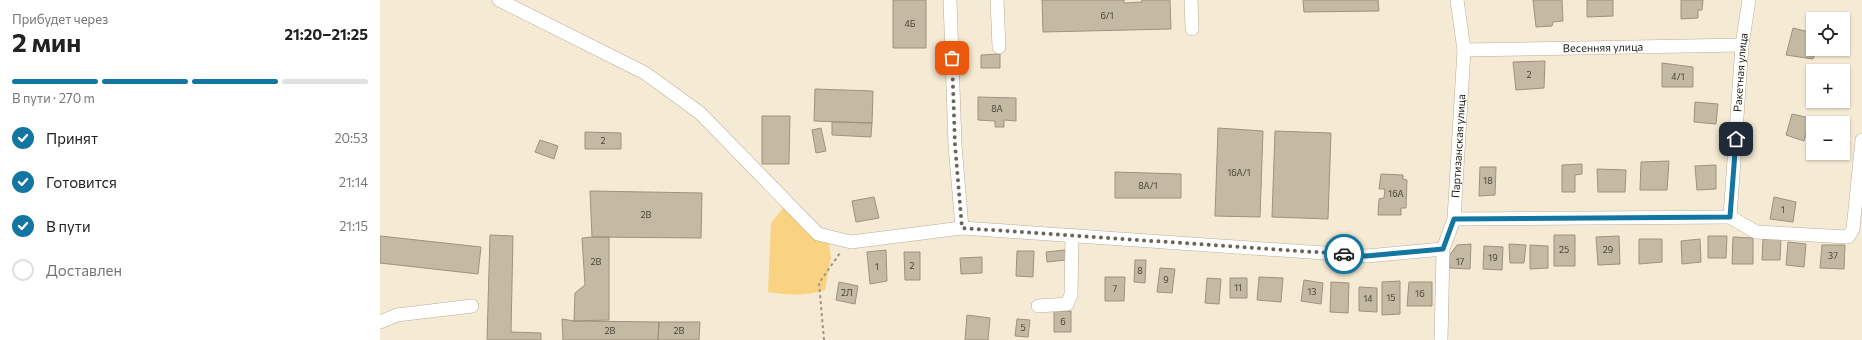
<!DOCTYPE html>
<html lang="ru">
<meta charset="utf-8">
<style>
body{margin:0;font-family:Commissioner,sans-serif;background:#f2f2f2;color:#222;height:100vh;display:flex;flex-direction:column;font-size:15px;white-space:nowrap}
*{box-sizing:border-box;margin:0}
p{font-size:13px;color:#767676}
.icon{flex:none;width:22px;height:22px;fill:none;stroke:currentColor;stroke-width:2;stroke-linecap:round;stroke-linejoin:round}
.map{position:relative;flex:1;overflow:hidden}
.drawer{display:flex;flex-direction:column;background:#fff;width:380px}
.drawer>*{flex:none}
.tools{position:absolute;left:1426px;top:12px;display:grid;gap:8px}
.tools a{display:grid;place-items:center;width:44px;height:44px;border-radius:0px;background:#fff;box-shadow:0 1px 3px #0004;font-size:20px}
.pin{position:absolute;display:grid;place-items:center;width:34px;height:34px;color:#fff;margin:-17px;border-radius:8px;box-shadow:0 2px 6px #0006}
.courier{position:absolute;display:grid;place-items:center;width:40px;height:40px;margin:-20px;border:3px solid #1275a2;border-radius:50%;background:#fff;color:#222;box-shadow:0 1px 5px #0007}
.overview em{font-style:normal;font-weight:700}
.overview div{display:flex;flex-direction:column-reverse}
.overview{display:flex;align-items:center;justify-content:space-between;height:68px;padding:0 12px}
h1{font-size:26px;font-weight:700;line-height:30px}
.bar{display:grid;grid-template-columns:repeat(4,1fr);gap:6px 4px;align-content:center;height:48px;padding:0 12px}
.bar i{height:5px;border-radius:3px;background:#e0e0e0}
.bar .on{background:#1275a2}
.bar p{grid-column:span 4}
ol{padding:0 12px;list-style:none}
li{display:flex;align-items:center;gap:12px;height:44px}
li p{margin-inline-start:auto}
li .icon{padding:4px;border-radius:50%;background:#1275a2;color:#fff;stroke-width:4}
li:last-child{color:#767676}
li i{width:22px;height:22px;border:2px solid #e0e0e0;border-radius:50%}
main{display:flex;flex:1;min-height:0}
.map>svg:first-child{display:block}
.green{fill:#f9d382}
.building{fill:#c4b9a3;stroke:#9d927d}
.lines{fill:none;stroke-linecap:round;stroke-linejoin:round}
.minor-casing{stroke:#b9af99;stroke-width:14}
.path{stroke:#9f9786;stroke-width:2;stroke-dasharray:3 3;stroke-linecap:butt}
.minor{stroke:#fff;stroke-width:13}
.done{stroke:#6b6457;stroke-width:4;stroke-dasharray:0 7.2}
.route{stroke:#1275a2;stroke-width:5}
.labels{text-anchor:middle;stroke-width:3;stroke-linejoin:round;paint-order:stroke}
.number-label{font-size:9px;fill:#494338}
.street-label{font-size:11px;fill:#201c14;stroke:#fff}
</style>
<main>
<section class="drawer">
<div class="overview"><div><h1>2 мин</h1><p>Прибудет через</p></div><em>21:20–21:25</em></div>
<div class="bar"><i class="on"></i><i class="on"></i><i class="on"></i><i></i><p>В пути · 270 m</p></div>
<ol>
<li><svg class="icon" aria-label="check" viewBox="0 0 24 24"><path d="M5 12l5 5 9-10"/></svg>Принят<p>20:53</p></li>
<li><svg class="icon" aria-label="check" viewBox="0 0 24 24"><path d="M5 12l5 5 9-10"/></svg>Готовится<p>21:14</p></li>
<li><svg class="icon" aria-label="check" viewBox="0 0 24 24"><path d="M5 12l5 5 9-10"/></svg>В пути<p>21:15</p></li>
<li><i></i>Доставлен</li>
</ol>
</section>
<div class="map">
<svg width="1482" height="340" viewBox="0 0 1482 340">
<rect width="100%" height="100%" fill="#f5ead3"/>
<path class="green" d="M404,207L435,236L449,244L451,258L445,290C426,296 408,295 388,292L391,223Z"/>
<path class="building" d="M513,0H546V48H513Z
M662,0H744V3L762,2V0H790L791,29L663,32Z
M923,0H998L999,11L924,12Z
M1153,0H1182L1183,21L1173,22L1172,26L1156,27Z
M1207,0H1233V16L1207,17Z
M1301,0H1323L1322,10H1318V18L1301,19Z
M1413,28L1433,33V49H1436L1433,59L1406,55Z
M620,54V68H601V55Z
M1165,61L1164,88L1136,90L1133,62Z
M1282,63L1313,67V87H1282Z
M435,89L493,91L492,123L434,121Z
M598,97L636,98V121L624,120V127H615V121L598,120Z
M1315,102L1338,104L1336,124L1314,122Z
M1412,114L1430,118L1424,141L1406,135Z
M382,116H410L409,164H382Z
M452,122L492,123L491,137L452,135Z
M441,128L446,151L436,153L432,130Z
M838,128L883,131L880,217L835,216Z
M895,131L951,133L948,219L892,217Z
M205,132L241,133V149H205Z
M160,140L178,146L174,159L155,152Z
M1289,161L1287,190H1260L1261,162Z
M1202,164V174L1195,175V192H1182V165Z
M1336,165V189L1317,190L1315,166Z
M1100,167H1116L1115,195L1099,196Z
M1217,169L1246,170L1245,192H1218Z
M735,172L801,174V198H735Z
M1001,174L1023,175V179L1027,180L1026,208H1021V215H998L999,199L1004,198L1005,189H999Z
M210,191L322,193L321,238L212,237Z
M494,197L499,218L476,222L472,201Z
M1394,197L1416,202L1413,222L1390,219Z
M110,235L133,236L131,332L161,333V340H107Z
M1174,235H1195V266H1174Z
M0,236L101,247L98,274L0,263Z
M1239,236L1240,264L1218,265L1216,237Z
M1328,236H1347L1346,258H1328Z
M212,237H229V320L194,321L195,293L205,285L202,238Z
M1353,237L1373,238V264H1352Z
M1259,239H1282V262L1259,264Z
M1320,239L1321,262L1302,264L1301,241Z
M1383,239H1401L1400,260H1382Z
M1408,242L1426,244L1424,267L1406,265Z
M1091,244L1090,269L1070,268L1069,256L1077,245Z
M1129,244L1146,245L1144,263H1130Z
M1150,245L1168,246V268L1150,269Z
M1442,245H1465L1464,269L1440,268Z
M1104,246L1123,247L1122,270L1103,269Z
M506,250L507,281L490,284L487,252Z
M685,250L686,260L667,262L666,252Z
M637,251H654L653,277L636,276Z
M524,252H540V280H525Z
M602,257V273L581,274L580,258Z
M755,260H766L765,283L754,282Z
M780,268L795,269L792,293L777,292Z
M725,277H745L744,301H725Z
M879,277L903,278L901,302L877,300Z
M827,278L841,279L839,304L825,303Z
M850,278H867V298H850Z
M924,280L943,283L941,304L921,301Z
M1020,281V314L1002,315V282Z
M459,282L478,286L475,304L456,300Z
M951,282L969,283L968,313L950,312Z
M1029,282H1052V306H1027Z
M979,287L997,288V312L979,311Z
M674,311H691V332H674Z
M587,315L610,318L608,340H585Z
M182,319L194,321L279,322L278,340H183Z
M637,319L650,320L648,337L635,336Z
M279,322H320L319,340H278Z"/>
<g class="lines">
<g class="minor-casing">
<g id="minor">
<path d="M119,0L265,73L320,113L438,234L471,242L582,228L987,256L1063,249"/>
<path d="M570,0L575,145L582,228"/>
<path d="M617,0L619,47"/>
<path d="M811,0L812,29"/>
<path id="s1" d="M1084,50L1362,45"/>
<path d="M1350,217L1376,232L1468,237L1473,229L1482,140"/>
<path id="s2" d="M1350,217L1362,45L1369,0"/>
<path d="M1074,219L1350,217"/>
<path d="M658,306L687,304L691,295L692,235"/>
<path d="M0,322L17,315L92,306"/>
<path id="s3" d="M1061,340L1063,249L1074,219L1084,50L1077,0"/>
</g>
</g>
<path class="path" d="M444,340L439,283L460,253"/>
<use href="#minor" class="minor"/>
</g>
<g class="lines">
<path class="done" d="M572,58L575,145L582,228L964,254"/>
<path class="route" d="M964,254L986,256L1063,249L1074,219L1350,217L1356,139"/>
</g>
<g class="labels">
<g class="number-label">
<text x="727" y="19">6/1</text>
<text x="530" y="27">4Б</text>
<text x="1149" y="78">2</text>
<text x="1298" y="80">4/1</text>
<text x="617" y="112">8А</text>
<text x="223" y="144">2</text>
<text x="859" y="176">16A/1</text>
<text x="1108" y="184">18</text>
<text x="768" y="189">8A/1</text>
<text x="1016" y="197">16A</text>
<text x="1403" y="213">1</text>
<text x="266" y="218">2В</text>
<text x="1184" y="253">25</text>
<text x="1228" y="253">29</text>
<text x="1453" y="259">37</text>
<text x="1113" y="261">19</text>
<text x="216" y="265">2В</text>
<text x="1080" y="265">17</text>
<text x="532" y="269">2</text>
<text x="497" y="270">1</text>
<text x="760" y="274">8</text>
<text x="786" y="283">9</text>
<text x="858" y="291">11</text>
<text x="735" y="292">7</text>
<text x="932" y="295">13</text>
<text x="467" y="296">2Л</text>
<text x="1040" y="297">16</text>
<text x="1011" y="301">15</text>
<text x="988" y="302">14</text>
<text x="683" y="325">6</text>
<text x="643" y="331">5</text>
<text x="230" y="334">2В</text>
<text x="299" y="334">2В</text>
</g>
<g class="street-label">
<text dy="4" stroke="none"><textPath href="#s1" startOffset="139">Весенняя улица</textPath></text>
<text dy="4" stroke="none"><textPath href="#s2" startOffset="145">Ракетная улица</textPath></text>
<text dy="4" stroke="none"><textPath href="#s3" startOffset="196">Партизанская улица</textPath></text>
</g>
</g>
</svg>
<div class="tools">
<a><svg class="icon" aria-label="locate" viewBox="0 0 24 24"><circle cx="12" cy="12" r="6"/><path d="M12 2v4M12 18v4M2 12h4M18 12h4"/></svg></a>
<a>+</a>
<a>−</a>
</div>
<div class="pin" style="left:572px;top:58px;background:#ea580c"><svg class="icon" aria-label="bag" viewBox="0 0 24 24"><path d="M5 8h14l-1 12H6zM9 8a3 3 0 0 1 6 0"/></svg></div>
<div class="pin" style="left:1356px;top:139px;background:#1f2937"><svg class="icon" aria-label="home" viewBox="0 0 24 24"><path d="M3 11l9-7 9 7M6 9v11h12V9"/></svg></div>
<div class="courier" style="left:964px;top:254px"><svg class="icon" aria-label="car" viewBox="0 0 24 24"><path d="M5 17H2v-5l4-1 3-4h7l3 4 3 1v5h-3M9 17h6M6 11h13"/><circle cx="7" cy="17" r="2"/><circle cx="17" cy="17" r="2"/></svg></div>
</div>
</main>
